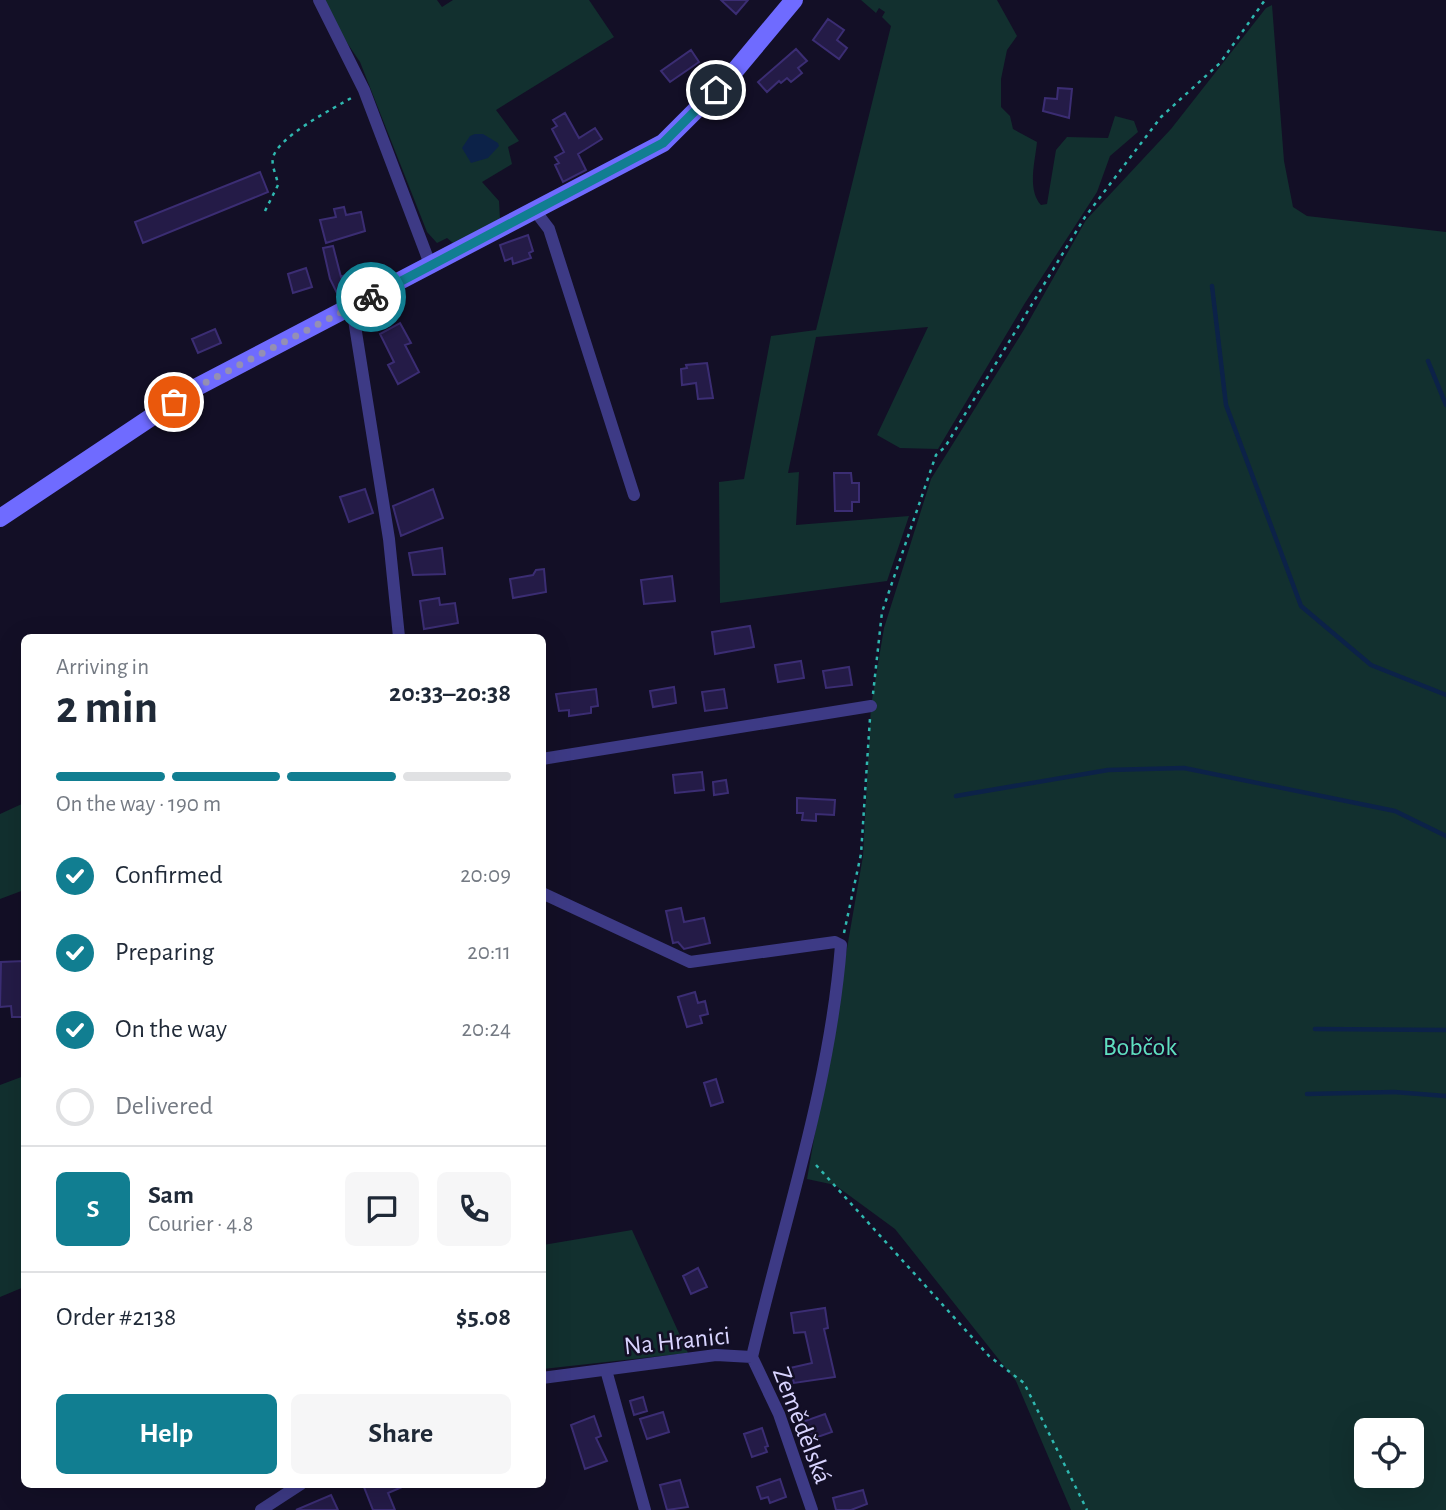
<!DOCTYPE html>
<meta charset="utf-8">
<style>
body{margin:0;font-family:"Alegreya Sans",sans-serif;background:#f6f6f7;color:#1f2937;height:100vh;display:flex;flex-direction:column;font-size:26px;white-space:nowrap}
*{box-sizing:border-box;margin:0}
p{font-size:23px;color:#747a83}
.icon{flex:none;width:38px;height:38px;fill:none;stroke:currentColor;stroke-width:2;stroke-linecap:round;stroke-linejoin:round}
.map{position:relative;flex:1;overflow:hidden}
.details{position:absolute;left:21px;top:634px;width:525px;height:854px;display:flex;flex-direction:column;background:#fff;border-radius:10px;box-shadow:0 7px 28px #0002}
.details>*{flex:none}
.buttons{position:absolute;left:1354px;top:1418px;display:grid;gap:14px}
.buttons a{display:grid;place-items:center;width:70px;height:70px;border-radius:10px;background:#fff;box-shadow:0 7px 28px #0002;font-size:35px}
.pin{position:absolute;display:grid;place-items:center;width:60px;height:60px;color:#fff;margin:-30px;border:4px solid #fff;border-radius:50%;box-shadow:0 2px 7px #0007}
.courier{position:absolute;display:grid;place-items:center;width:70px;height:70px;margin:-35px;border:5px solid #117e91;border-radius:50%;background:#fff;color:#222;box-shadow:0 2px 9px #0007}
.headline em{font-style:normal;font-weight:700}
.headline div{display:flex;flex-direction:column-reverse}
.headline{display:flex;align-items:center;justify-content:space-between;height:119px;padding:0 35px}
h1{font-size:46px;font-weight:700;line-height:52px}
.bar{display:grid;grid-template-columns:repeat(4,1fr);gap:10px 7px;align-content:center;height:84px;padding:0 35px}
.bar i{height:9px;border-radius:5px;background:#e0e1e3}
.bar .active{background:#117e91}
.bar p{grid-column:span 4}
.line{display:flex;align-items:center;gap:18px;padding:0 35px;border-top:2px solid #e0e1e3}
.line div{flex:1}
.round{display:grid;place-items:center;flex:none;width:74px;height:74px;border-radius:10px;background:#f6f6f7}
ol{padding:0 35px;list-style:none}
li{display:flex;align-items:center;gap:21px;height:77px}
li p{margin-inline-start:auto}
li .icon{padding:7px;border-radius:50%;background:#117e91;color:#fff;stroke-width:4}
li:last-child{color:#747a83}
li i{width:38px;height:38px;border:4px solid #e0e1e3;border-radius:50%}
.primary-button{display:flex;gap:14px;margin-top:auto;padding:14px 35px}
.primary-button a{flex:1;height:80px;border-radius:10px;background:#117e91;color:#fff;font-size:28px;font-weight:700;line-height:80px;text-align:center}
.primary-button a+a{background:#f6f6f7;color:#1f2937}
.map>svg:first-child{display:block}
.green{fill:#12302f;fill-rule:evenodd}
.water{fill:#0c2248}
.lines{fill:none;stroke-linecap:round;stroke-linejoin:round}
.stream{stroke:#0c2248;stroke-width:4.5}
.building{fill:#241b47;stroke:#3b2d73;stroke-width:2}
.path{stroke:#2fb8b0;stroke-width:2.5;stroke-dasharray:3.5 5;stroke-linecap:butt}
.street{stroke:#3d3a85;stroke-width:12}
.secondary{stroke:#6f6bff;stroke-width:18}
.done{stroke:#948fb3;stroke-width:7;stroke-dasharray:0 12.6}
.route{stroke:#117e91;stroke-width:9}
.labels{text-anchor:middle;stroke-width:5;stroke-linejoin:round;paint-order:stroke}
.park-label{font-size:26px;fill:#5fe0c0;stroke:#130f26}
.street-label{font-size:26px;fill:#d9d4ff;stroke:#130f26}
</style>
<div class="map">
<svg width="1446" height="1510" viewBox="0 0 1446 1510">
<rect width="100%" height="100%" fill="#130f26"/>
<path class="green" d="M318,0H437L442,7L453,0H589L614,37L496,110L519,141L508,147L512,164L482,182L499,201L500,219L453,243L447,238L437,243L427,232L360,62Z
M861,0H997L1017,36L1007,50L1001,79V107L1010,116L1013,129L1037,142C1035,162 1027,190 1041,205L1047,204L1056,150L1067,137L1108,138L1115,116L1134,121L1138,132L1110,156L1097,192L1025,303L938,449L900,448L877,435L928,327L816,337L788,473L799,472L796,525L909,516L887,581L720,603L719,482L744,479L771,336L816,330L891,26L882,17L885,12L879,8L876,13Z
M1272,5L1284,161L1293,207L1307,216L1446,232V1510H1071L1016,1381L895,1229L835,1185L807,1179L863,856L871,706L884,628L931,479L1025,328L1086,220L1171,129L1266,8ZM1367,1430H1412V1475H1367Z
M24,803V890L0,899V814Z
M24,1076V1287L0,1297V1085Z
M632,1230L688,1353L543,1369V1245Z"/>
<path class="water" d="M475,134H483L498,143L499,146L488,158L471,163L462,148L470,136Z"/>
<g class="lines">
<path class="stream" d="M1212,286L1226,405L1301,606L1371,665L1446,695
M1428,361L1446,405
M956,796L1108,770L1184,768L1395,811L1446,836
M1315,1029L1446,1030
M1307,1094L1394,1092L1446,1096"/>
</g>
<path class="building" d="M721,0H748L736,14Z
M828,19L844,30L837,40L847,48L839,59L813,40Z
M796,49L807,61L798,68L802,73L791,82L787,78L781,83L779,81L767,92L758,82Z
M691,50L699,62L670,82L661,71Z
M1058,88L1072,89L1069,118L1043,111L1045,98L1057,99Z
M565,113L579,138L595,128L602,139L578,154L586,170L563,182L555,165L559,163L555,157L564,152L552,129L557,126L553,120Z
M260,172L268,192L143,243L135,222Z
M344,207L346,215L361,212L365,231L326,243L320,220L336,217L334,209Z
M528,235L533,251L529,253L531,258L513,264L512,258L505,261L500,245Z
M333,246L341,277L352,272L359,285L344,292L345,296L340,299L330,279L323,248Z
M306,268L312,287L293,293L288,274Z
M400,323L411,343L405,345L419,372L398,384L388,365L394,362L380,334Z
M215,329L221,343L198,353L192,339Z
M707,363L713,398L698,399L696,383L682,385L681,369L687,368L686,365Z
M834,473H851L852,483H859V502H852V511H835Z
M365,489L373,513L349,522L340,497Z
M433,489L443,518L401,536L393,506Z
M442,548L445,574L413,575L409,553Z
M544,569L546,592L513,598L510,579L533,575L536,570Z
M672,576L675,601L644,604L641,580Z
M439,598L440,605L455,603L458,623L424,629L420,601Z
M750,626L754,647L715,654L712,632Z
M801,661L804,678L778,682L775,665Z
M849,667L852,685L826,688L823,671Z
M674,687L676,703L653,707L650,691Z
M596,689L598,706L591,707V713L569,716V710L559,711L556,694Z
M724,689L727,708L705,711L702,692Z
M702,772L704,790L675,793L673,775Z
M726,780L728,793L714,795L713,782Z
M797,798L835,800L834,815L816,814V821L802,820L803,813H797Z
M681,908L684,922L704,918L710,943L684,949L678,942L673,943L666,911Z
M24,961V1017H12L11,1006L0,1007L1,962Z
M695,992L698,1003L705,1001L708,1014L700,1016L702,1023L687,1027L678,997Z
M716,1079L723,1102L711,1106L704,1083Z
M698,1268L707,1287L691,1294L683,1276Z
M825,1308L828,1328L824,1329L835,1377L794,1383L790,1368L812,1363L805,1332L794,1333L791,1313Z
M643,1397L647,1411L634,1415L630,1401Z
M663,1412L669,1432L647,1439L640,1419Z
M825,1414L832,1432L809,1440L802,1422Z
M594,1416L601,1436L596,1438L607,1461L585,1469L571,1425Z
M762,1428L768,1446L765,1447L767,1452L752,1457L744,1434Z
M780,1479L786,1497L770,1503L768,1497L761,1499L757,1487Z
M680,1480L688,1507L667,1510L660,1485Z
M372,1484H409L388,1493L395,1510H373L364,1487Z
M863,1490L867,1504L851,1510H836L833,1498Z
M331,1495L338,1510H296Z"/>
<g class="lines">
<path class="path" d="M265,211L278,185C277,176 271,166 273,158C277,137 334,108 353,97
M873,694L882,612L936,455L945,447L1085,217L1161,117L1220,63L1265,0
M844,933L861,854L870,718
M816,1165L989,1356L1024,1383L1087,1510"/>
<path class="street" d="M319,0L364,90L430,264
M536,212L549,229L634,495
M352,307L389,539L399,637
M542,759L871,706
M542,893L690,962L835,942L841,945C830,1086 784,1220 752,1357
M752,1357L779,1414L812,1510
M606,1370L645,1510
M542,1378L716,1355L752,1357
M261,1510L301,1484"/>
<path class="secondary" d="M0,518L195,388L663,143L733,73L794,0"/>
</g>
<g class="lines">
<path class="done" d="M174,402L195,388L371,297"/>
<path class="route" d="M371,297L663,143L716,90"/>
</g>
<g class="labels">
<g class="park-label">
<text x="1140" y="1055">Bobčok</text>
</g>
<g class="street-label">
<text transform="translate(677 1340) rotate(-6)" y="9">Na Hranici</text>
<text transform="translate(803 1425) rotate(69)" y="9">Zemědělská</text>
</g>
</g>
</svg>
<div class="buttons">
<a><svg class="icon" aria-label="locate" viewBox="0 0 24 24"><circle cx="12" cy="12" r="6"/><path d="M12 2v4M12 18v4M2 12h4M18 12h4"/></svg></a>
</div>
<div class="pin" style="left:174px;top:402px;background:#ea580c"><svg class="icon" aria-label="bag" viewBox="0 0 24 24"><path d="M5 8h14l-1 12H6zM9 8a3 3 0 0 1 6 0"/></svg></div>
<div class="pin" style="left:716px;top:90px;background:#1f2937"><svg class="icon" aria-label="home" viewBox="0 0 24 24"><path d="M3 11l9-7 9 7M6 9v11h12V9"/></svg></div>
<div class="courier" style="left:371px;top:297px"><svg class="icon" aria-label="bike" viewBox="0 0 24 24"><circle cx="6" cy="16" r="4"/><circle cx="18" cy="16" r="4"/><path d="M6 16l4-8h5l3 8M10 8l3 8H6M13 5h3"/></svg></div>
<section class="details">
<div class="headline"><div><h1>2 min</h1><p>Arriving in</p></div><em>20:33–20:38</em></div>
<div class="bar"><i class="active"></i><i class="active"></i><i class="active"></i><i></i><p>On the way · 190 m</p></div>
<ol>
<li><svg class="icon" aria-label="check" viewBox="0 0 24 24"><path d="M5 12l5 5 9-10"/></svg>Confirmed<p>20:09</p></li>
<li><svg class="icon" aria-label="check" viewBox="0 0 24 24"><path d="M5 12l5 5 9-10"/></svg>Preparing<p>20:11</p></li>
<li><svg class="icon" aria-label="check" viewBox="0 0 24 24"><path d="M5 12l5 5 9-10"/></svg>On the way<p>20:24</p></li>
<li><i></i>Delivered</li>
</ol>
<div class="line" style="height:126px"><b class="round" style="background:#117e91;color:#fff">S</b><div><b>Sam</b><p>Courier · 4.8</p></div><a class="round"><svg class="icon" aria-label="chat" viewBox="0 0 24 24"><path d="M4 5h16v11H9l-5 4z"/></svg></a><a class="round"><svg class="icon" aria-label="phone" viewBox="0 0 24 24"><path d="M5 4h4l2 5-3 2q2 4 5 5l2-3 5 2v4C11 20 4 13 5 4z"/></svg></a></div>
<div class="line" style="height:91px"><div>Order #2138</div><b>$5.08</b></div>
<div class="primary-button"><a>Help</a><a>Share</a></div>
</section>
</div>
